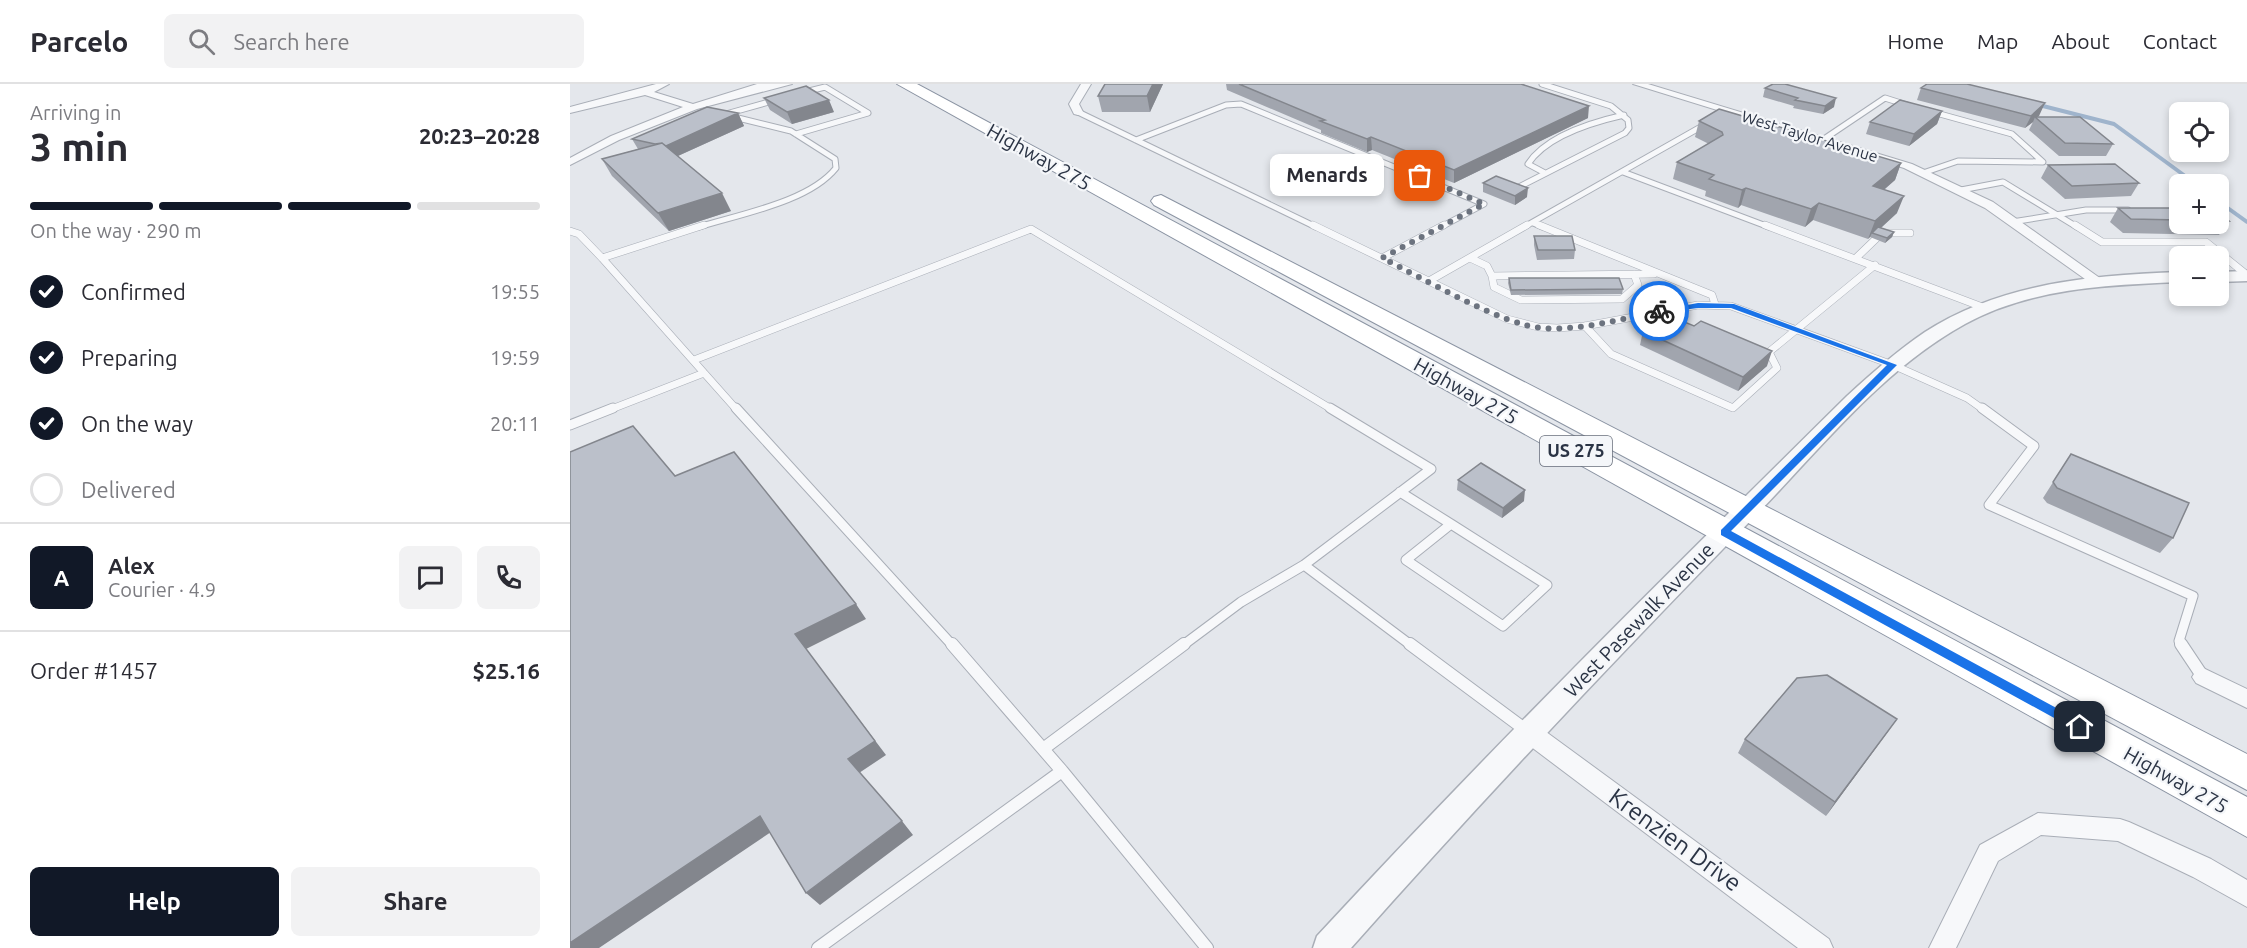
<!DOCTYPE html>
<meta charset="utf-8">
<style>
body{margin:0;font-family:Ubuntu,sans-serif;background:#f2f2f3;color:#2b2b33;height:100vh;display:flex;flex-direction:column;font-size:22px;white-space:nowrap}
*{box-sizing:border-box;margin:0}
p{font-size:20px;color:#7c7c81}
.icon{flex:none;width:33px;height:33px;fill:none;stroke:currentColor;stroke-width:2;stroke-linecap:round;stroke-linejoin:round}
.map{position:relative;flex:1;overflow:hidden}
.details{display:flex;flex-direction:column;background:#fff;width:570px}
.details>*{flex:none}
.buttons{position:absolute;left:1599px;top:18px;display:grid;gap:12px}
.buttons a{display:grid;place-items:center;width:60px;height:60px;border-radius:9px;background:#fff;box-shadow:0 3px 9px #0003;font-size:30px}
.pin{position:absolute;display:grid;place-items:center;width:51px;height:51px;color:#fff;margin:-26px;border-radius:12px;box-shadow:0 3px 9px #0006}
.courier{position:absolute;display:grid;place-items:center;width:60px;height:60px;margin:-30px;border:4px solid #1a73e8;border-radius:50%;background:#fff;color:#222;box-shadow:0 2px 8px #0007}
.bubble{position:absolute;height:42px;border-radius:9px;background:#fff;box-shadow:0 3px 9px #0003;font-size:20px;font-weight:700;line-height:42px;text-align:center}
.summary em{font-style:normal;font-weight:700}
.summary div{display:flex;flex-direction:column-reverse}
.summary{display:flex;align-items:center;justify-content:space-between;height:102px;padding:0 30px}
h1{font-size:39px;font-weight:700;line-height:45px}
.bar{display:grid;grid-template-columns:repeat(4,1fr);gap:9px 6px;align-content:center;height:72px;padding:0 30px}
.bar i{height:8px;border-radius:4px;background:#e1e1e2}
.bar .on{background:#111827}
.bar p{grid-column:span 4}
.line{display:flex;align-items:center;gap:15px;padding:0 30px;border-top:2px solid #e1e1e2}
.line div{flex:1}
.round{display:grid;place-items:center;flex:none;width:63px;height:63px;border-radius:9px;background:#f2f2f3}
ol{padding:0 30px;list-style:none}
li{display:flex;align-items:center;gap:18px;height:66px}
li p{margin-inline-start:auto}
li .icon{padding:6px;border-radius:50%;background:#111827;color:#fff;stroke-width:4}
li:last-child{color:#7c7c81}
li i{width:33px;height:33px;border:3px solid #e1e1e2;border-radius:50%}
.button{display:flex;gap:12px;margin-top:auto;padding:12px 30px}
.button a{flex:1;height:69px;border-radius:9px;background:#111827;color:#fff;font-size:24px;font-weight:700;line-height:69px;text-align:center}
.button a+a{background:#f2f2f3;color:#2b2b33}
header{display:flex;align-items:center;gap:36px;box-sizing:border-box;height:84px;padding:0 30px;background:#fff;border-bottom:2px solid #e1e1e2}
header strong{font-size:28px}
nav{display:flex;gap:33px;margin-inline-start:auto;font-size:21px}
.search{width:420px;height:54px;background:#f2f2f3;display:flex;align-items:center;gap:15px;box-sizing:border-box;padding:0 21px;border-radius:9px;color:#7c7c81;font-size:22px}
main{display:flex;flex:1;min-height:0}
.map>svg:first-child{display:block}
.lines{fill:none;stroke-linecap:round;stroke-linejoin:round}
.stream{stroke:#9fb4cc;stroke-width:4}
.service-far3-casing{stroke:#a9aeb7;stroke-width:7}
.service-far2-casing{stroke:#a9aeb7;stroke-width:8}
.service-far1-casing{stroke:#a9aeb7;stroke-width:11}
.service-casing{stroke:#a9aeb7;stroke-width:14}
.minor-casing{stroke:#a9aeb7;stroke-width:2}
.tertiary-casing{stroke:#a9aeb7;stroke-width:3}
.trunk-casing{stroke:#8b94a3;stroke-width:2}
.service-far3{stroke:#f7f8fa;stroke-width:5}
.service-far2{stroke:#f7f8fa;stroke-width:7}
.service-far1{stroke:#f7f8fa;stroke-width:9}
.service{stroke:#f7f8fa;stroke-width:12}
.minor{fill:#f7f8fa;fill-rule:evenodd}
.tertiary{fill:#f7f8fa;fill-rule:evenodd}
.trunk{fill:#fff;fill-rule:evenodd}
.wall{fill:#a1a5ae}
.shaded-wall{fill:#83868d}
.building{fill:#bbc0ca;stroke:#83868d;stroke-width:1.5}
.route{fill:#1a73e8}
.done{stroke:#6c737f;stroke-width:6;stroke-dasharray:0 10.8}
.labels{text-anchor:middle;stroke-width:4.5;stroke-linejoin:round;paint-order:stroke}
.far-street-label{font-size:16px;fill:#2b3445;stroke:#f4f6f9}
.shield{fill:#f4f6f9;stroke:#676e7b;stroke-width:1.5}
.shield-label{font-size:18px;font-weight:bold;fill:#2b3445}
.street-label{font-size:20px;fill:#2b3445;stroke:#f4f6f9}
.near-street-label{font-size:24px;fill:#2b3445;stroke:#f4f6f9}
</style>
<header>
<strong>Parcelo</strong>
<div class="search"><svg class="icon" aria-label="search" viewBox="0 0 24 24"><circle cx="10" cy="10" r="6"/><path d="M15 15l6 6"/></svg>Search here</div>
<nav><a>Home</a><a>Map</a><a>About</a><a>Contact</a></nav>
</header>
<main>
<section class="details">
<div class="summary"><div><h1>3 min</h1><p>Arriving in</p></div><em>20:23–20:28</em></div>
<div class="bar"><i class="on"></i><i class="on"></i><i class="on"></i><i></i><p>On the way · 290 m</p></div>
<ol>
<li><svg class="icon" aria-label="check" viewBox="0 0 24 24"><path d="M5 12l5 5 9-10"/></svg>Confirmed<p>19:55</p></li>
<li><svg class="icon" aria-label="check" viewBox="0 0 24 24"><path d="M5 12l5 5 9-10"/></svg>Preparing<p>19:59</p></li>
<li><svg class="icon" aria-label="check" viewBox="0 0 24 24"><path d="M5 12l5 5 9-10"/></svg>On the way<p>20:11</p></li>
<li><i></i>Delivered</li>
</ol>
<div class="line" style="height:108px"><b class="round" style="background:#111827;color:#fff">A</b><div><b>Alex</b><p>Courier · 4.9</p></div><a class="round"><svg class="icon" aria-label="chat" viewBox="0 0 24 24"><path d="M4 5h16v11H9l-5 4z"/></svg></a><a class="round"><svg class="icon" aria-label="phone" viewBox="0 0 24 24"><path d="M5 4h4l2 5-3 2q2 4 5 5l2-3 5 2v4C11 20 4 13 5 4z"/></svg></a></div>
<div class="line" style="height:78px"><div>Order #1457</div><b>$25.16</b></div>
<div class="button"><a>Help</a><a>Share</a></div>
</section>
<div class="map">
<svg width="1677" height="864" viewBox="0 0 1677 864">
<rect width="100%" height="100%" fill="#e4e7ec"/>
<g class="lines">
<path class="stream" d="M1465,20L1544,40L1626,100
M1648,117L1677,138"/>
<g class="service-far3-casing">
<path id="service-far3" d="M508,28L746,143
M156,30L206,16
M226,50L298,29L255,3L231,9
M1254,55L1315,14L1337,21
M566,56L656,21L671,20L914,120L871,143
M1053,88L1199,143
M975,89L958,80C976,52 1023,38 1054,31
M1353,89L1388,77L1473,78L1442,50L1359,27
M1391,106L1433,98L1507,143
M941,107L1055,49L1059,44L1058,36L1041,22L972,0
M1442,138L1516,126H1558
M963,139L973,143
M129,143C170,130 239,118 266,84L265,75L221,47L160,32
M954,143L1136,40"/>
</g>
<g class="service-far2-casing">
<path id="service-far2" d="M743,141L937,235L968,243L987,244L1015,242L1128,221L1161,222L1323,281L1397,314L1414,326
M969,141L1142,211L1145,220
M1195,141L1415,224
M1505,141L1532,158H1636L1677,191
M0,147L9,150L32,174L167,326
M32,174L134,141
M812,174L874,141
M900,174L917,182L922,192L1084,190
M1286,174L1312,149H1340
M922,192L924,203L951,216L1052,215L1068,201L1064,190
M859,197L957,141
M1015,242L1041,270L1163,324L1207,284L1199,268L1305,181
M124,276L461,145L763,326
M39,326L134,289"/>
</g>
<g class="service-far1-casing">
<path id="service-far1" d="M166,324L383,562
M1412,324L1464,362L1419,421L1623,512L1609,557L1612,562
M0,341L43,324
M830,408L881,440
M881,440L977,501L933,542L836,476Z
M734,481L861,385L760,324
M612,562L671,518L734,481L842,562"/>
</g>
<g class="service-casing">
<path id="service" d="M382,560L492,687L637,864
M840,560L957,647
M1611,560L1633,593
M473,665L614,560
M248,864L492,687"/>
</g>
<g class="minor-casing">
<path id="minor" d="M86,0H99L84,8L123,20L187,0H222L127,25L49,56L0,81V74L41,52L113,23L75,11L0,29V23Z
M511,0H521L509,20L513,28L508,31L504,30L499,20Z
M1063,0H1078L1342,80L1423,118L1534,197L1527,201L1522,200L1415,124L1334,84Z
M1633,584L1677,605V624L1626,599L1622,593L1626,587Z
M960,639L968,642L1259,855L1263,864H1228L952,656L949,649L952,642Z
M1468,729L1550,735L1559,738L1641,775L1677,796V823L1623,793L1548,757L1471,751L1428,777L1386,864H1359L1410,761Z"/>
</g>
<g class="tertiary-casing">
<path id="tertiary" d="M1677,187V197L1648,198V188Z
M1610,188V198C1537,201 1460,204 1395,240C1312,286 1253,362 1188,429C1049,571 913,715 781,864H743L747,852C918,667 1098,489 1277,312C1302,289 1327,267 1355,248C1431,199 1522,191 1610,188Z"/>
</g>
<g class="trunk-casing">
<path id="trunk" d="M327,0H347L1677,713V753Z
M591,111L1677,670V706L584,121L581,117L584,113Z"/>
</g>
<use href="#service-far3" class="service-far3"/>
<use href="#service-far2" class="service-far2"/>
<use href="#service-far1" class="service-far1"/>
<use href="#service" class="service"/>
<use href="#minor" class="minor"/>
<use href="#tertiary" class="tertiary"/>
<use href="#trunk" class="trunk"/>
</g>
<path class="wall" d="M593,0L580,28H532L528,12Z
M656,0H951L1018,34L884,99L802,66L797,68L751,49V46L657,6Z
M1195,4L1264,23L1253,30L1223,24L1224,22L1193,13Z
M1351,4L1475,19L1467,33L1543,60L1536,72H1489L1459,46L1463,38L1455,44L1347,16Z
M194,14L264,28L222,40L200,26Z
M1372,27L1367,40L1339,62L1296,50L1300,38Z
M168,29L174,42L108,72L161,127L99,147L42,92L32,75L68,65L62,55Z
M1129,37L1331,79L1325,96L1314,106L1327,129L1311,144L1324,148L1322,153L1315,159L1300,153L1298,155L1243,136L1235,143L1171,121L1168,124L1135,112L1136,107L1103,95L1107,78L1139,60L1125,53Z
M1478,81L1569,99L1561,112L1495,115L1471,94Z
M913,99L957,113L945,121L913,108Z
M1548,124H1610V140H1648V129L1659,137L1649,151L1553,149L1540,138Z
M964,152L1005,166L1004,175L967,176L964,161Z
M939,194L1053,205L1052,210L941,211L938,199Z
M1073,247L1197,282L1168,307L1070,261Z
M1501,370L1603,454L1590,469L1477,419L1473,414Z
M888,396L954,417L932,434L887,406Z
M1327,635L1256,732L1168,669L1175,655Z"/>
<path class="shaded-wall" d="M583,0H593L580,28L577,12Z
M1266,14L1264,23L1253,30L1255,22Z
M259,16L264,28L222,40L217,28Z
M1475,19L1469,32L1466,34L1465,33L1463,38L1455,44L1461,32Z
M1019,22L1018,34L884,99V86Z
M1372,27L1367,40L1339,62L1344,50Z
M168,29L174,42L101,75L94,62Z
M801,53L802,66L797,68V55Z
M1331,79L1325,96L1297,120L1303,102Z
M958,104L957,113L945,121V112Z
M1176,104L1171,121L1168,124L1172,106Z
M152,109L161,127L99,147L88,129Z
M1334,112L1327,129L1304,150L1302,149L1300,153L1298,155L1305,137Z
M1249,119L1243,136L1235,143L1241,125Z
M1324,148L1322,153L1315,159L1317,154Z
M1202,267L1197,282L1168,307L1173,293Z
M955,406L954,417L932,434L933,424Z
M286,520L296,535L236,565L316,671L289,689L278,675L225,550Z
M1327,635L1317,649L1256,732L1265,718Z
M190,732L204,746L29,864H0V859Z
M332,737L343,751L250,821L236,809Z"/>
<path class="building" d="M535,0H583L577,12H528Z
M669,0H951L1019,22L884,86L801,53L797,55L750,37L755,36Z
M1203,0H1215L1266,14L1255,22L1225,16L1228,14L1195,4Z
M1357,0H1397L1475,19L1461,32L1351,4Z
M236,2L259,16L217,28L194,14Z
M1330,16L1372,27L1344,50L1300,38Z
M137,23L168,29L96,62L92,59L85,60L62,55Z
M1149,25L1331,79L1303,102L1334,112L1305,137L1249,119L1241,125L1176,104L1172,106L1139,95L1144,91L1107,78L1153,51L1152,48L1129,37Z
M1465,33H1510L1543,60L1495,59Z
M92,59L152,109L88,129L32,75Z
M1545,80L1569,99L1502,102L1478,81Z
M926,92L958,104L945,112L913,99Z
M1548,124H1610V136L1561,135Z
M1648,129L1659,137H1648Z
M1308,143L1324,148L1317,154L1302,149Z
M964,152H1002L1005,166H968Z
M939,194H1049L1053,205L941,206Z
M1095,230L1124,242L1131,237L1202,267L1173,293L1073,247Z
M63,342L105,392L164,368L286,520L225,550L305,657L278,675L332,737L236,809L190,732L0,859V368Z
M1501,370L1619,419L1603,454L1487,404L1483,398Z
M911,379L955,406L933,424L888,396Z
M1257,591L1327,635L1265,718L1175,655L1227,594Z"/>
<path class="route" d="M1128,219L1164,220L1327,281L1161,447L1514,639V646H1506L1151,451V446L1317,281L1161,224H1128L1089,229L1085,227Z"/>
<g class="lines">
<path class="done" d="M850,92L914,120L812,174C851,193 930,240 971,244C1011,247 1050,235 1089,227"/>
</g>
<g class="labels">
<g class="far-street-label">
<text transform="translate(1240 52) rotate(17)" y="6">West Taylor Avenue</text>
</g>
<rect class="shield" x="970" y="352" width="72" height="30" rx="4.5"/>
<g class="shield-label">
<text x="1006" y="373">US 275</text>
</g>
<g class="street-label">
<text transform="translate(469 73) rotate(29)" y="7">Highway 275</text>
<text transform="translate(896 307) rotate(29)" y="7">Highway 275</text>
<text transform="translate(1069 536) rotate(-46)" y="7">West Pasewalk Avenue</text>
<text transform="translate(1606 696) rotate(29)" y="7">Highway 275</text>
</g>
<g class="near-street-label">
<text transform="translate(1105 756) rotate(36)" y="8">Krenzien Drive</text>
</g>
</g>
</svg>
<div class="buttons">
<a><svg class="icon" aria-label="locate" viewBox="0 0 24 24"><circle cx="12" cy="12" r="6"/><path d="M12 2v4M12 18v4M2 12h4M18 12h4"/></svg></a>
<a>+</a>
<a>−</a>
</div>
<div class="pin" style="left:850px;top:92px;background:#ea580c"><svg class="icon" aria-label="bag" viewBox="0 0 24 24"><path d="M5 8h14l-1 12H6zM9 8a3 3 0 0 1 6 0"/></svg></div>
<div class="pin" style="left:1510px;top:643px;background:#1f2937"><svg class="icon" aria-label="home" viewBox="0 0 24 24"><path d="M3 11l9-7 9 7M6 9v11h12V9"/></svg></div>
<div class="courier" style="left:1089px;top:227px"><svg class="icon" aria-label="bike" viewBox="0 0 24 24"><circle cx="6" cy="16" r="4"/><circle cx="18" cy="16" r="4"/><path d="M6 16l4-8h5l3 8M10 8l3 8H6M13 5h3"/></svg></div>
<div class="bubble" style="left:700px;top:70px;width:114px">Menards</div>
</div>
</main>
